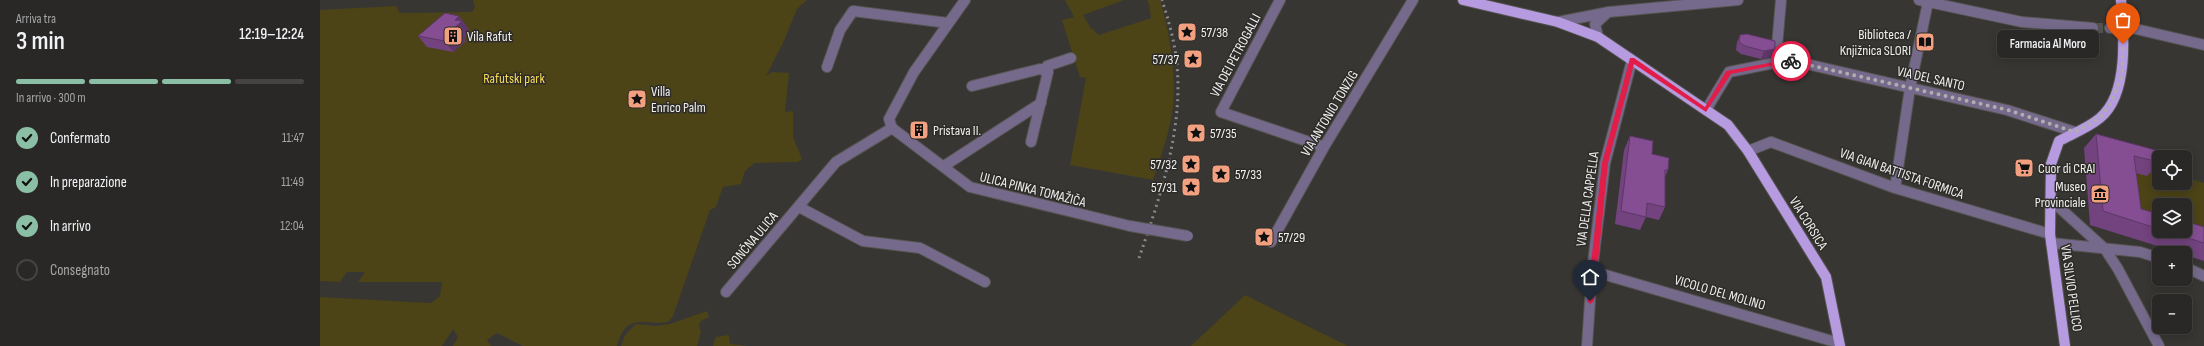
<!DOCTYPE html>
<html lang="it">
<meta charset="utf-8">
<style>
body{margin:0;font-family:"Sofia Sans Condensed",sans-serif;background:#353432;color:#f1f3f6;height:100vh;display:flex;flex-direction:column;font-size:15px;white-space:nowrap}
*{box-sizing:border-box;margin:0}
p{font-size:13px;color:#a5a6a7}
.icon{flex:none;width:22px;height:22px;fill:none;stroke:currentColor;stroke-width:2;stroke-linecap:round;stroke-linejoin:round}
.map{position:relative;flex:1;overflow:hidden}
.drawer{display:flex;flex-direction:column;background:#292826;width:320px}
.drawer>*{flex:none}
.buttons{position:absolute;left:1832px;top:150px;display:grid;gap:8px}
.buttons a{display:grid;place-items:center;width:40px;height:40px;border-radius:6px;background:#292826;box-shadow:0 2px 10px #0003,0 0 0 1px #454443;font-size:20px}
.pin{position:absolute;display:grid;place-items:center;width:34px;height:34px;color:#fff;margin:-41px -17px;border-radius:50% 50% 50% 0;rotate:-45deg;box-shadow:0 0 4px #0007}
.pin .icon{rotate:45deg}
.courier{position:absolute;display:grid;place-items:center;width:40px;height:40px;margin:-20px;border:3px solid #e11d48;border-radius:50%;background:#fff;color:#222;box-shadow:0 1px 5px #0007}
.bubble{position:absolute;height:28px;border-radius:6px;background:#292826;box-shadow:0 2px 10px #0003,0 0 0 1px #454443;font-size:13px;font-weight:600;line-height:28px;text-align:center}
.overview em{font-style:normal;font-weight:600}
.overview div{display:flex;flex-direction:column-reverse}
.overview{display:flex;align-items:center;justify-content:space-between;height:68px;padding:0 16px}
h1{font-size:26px;font-weight:600;line-height:30px}
.bar{display:grid;grid-template-columns:repeat(4,1fr);gap:6px 4px;align-content:center;height:48px;padding:0 16px}
.bar i{height:5px;border-radius:3px;background:#454443}
.bar .active{background:#8abfa5}
.bar p{grid-column:span 4}
ol{padding:0 16px;list-style:none}
li{display:flex;align-items:center;gap:12px;height:44px}
li p{margin-inline-start:auto}
li .icon{padding:4px;border-radius:50%;background:#8abfa5;color:#111;stroke-width:4}
li:last-child{color:#a5a6a7}
li i{width:22px;height:22px;border:2px solid #454443;border-radius:50%}
main{display:flex;flex:1;min-height:0}
.map>svg:first-child{display:block}
.green{fill:#4c4317}
.lines{fill:none;stroke-linecap:round;stroke-linejoin:round}
.minor-tunnel{stroke:#53524f;stroke-width:10;stroke-dasharray:10 5;stroke-linecap:butt}
.minor-casing{stroke:#555451;stroke-width:12}
.major-casing{stroke:#555451;stroke-width:12}
.minor{stroke:#766a8c;stroke-width:10}
.major{stroke:#b69be0;stroke-width:10}
.rail{stroke:#8b8a87;stroke-width:3;stroke-dasharray:2 4;stroke-linecap:butt}
.minor-bridge-casing{stroke:#555451;stroke-width:12;stroke-linecap:butt}
.minor-bridge{stroke:#766a8c;stroke-width:10}
.wall{fill:#72437e}
.shaded-wall{fill:#5d3767}
.building{fill:#854e93;stroke:#5d3767}
.route{fill:#e11d48}
.done{stroke:#afaeac;stroke-width:4;stroke-dasharray:0 7.2}
.labels{text-anchor:middle;stroke-width:3;stroke-linejoin:round;paint-order:stroke}
.poi-label{font-size:14px;fill:#f0efed;stroke:#2d2c29;text-anchor:start}
.street-label{font-size:14px;fill:#f0efed;stroke:#2d2c29}
.park-label{font-size:14px;fill:#f7db57;stroke:#2d2c29}
</style>
<main>
<section class="drawer">
<div class="overview"><div><h1>3 min</h1><p>Arriva tra</p></div><em>12:19–12:24</em></div>
<div class="bar"><i class="active"></i><i class="active"></i><i class="active"></i><i></i><p>In arrivo · 300 m</p></div>
<ol>
<li><svg class="icon" aria-label="check" viewBox="0 0 24 24"><path d="M5 12l5 5 9-10"/></svg>Confermato<p>11:47</p></li>
<li><svg class="icon" aria-label="check" viewBox="0 0 24 24"><path d="M5 12l5 5 9-10"/></svg>In preparazione<p>11:49</p></li>
<li><svg class="icon" aria-label="check" viewBox="0 0 24 24"><path d="M5 12l5 5 9-10"/></svg>In arrivo<p>12:04</p></li>
<li><i></i>Consegnato</li>
</ol>
</section>
<div class="map">
<svg width="1884" height="346" viewBox="0 0 1884 346">
<rect width="100%" height="100%" fill="#373633"/>
<path class="green" d="M153,0H487L477,9L463,43L446,76L452,72L469,73L465,112L473,111V137L482,159L478,162L435,163L425,171L421,184L403,187L396,207L390,210L353,316L348,322C323,326 307,311 297,346H203L177,333L167,340L171,346H133L138,337L133,329L122,346H0V297L111,303L120,296L122,282H38L45,272H27L20,282L0,281V10L76,6L80,13L152,12L155,7Z
M745,0H804L763,15L770,27L779,35L831,18L829,4L827,0H840C851,37 859,86 850,124C846,143 839,162 833,180L750,165L766,78L760,77L742,20L754,17Z
M1826,165L1839,169V183H1865V177L1884,183V243L1865,231V205H1839V230L1807,223L1801,169Z
M925,295L1028,346H871Z
M387,311L389,317L381,321L379,325L381,332L377,346H301L305,335L316,324L335,326L350,324Z
M409,335L410,344L428,346H378H393L396,337Z"/>
<g class="lines">
<path class="minor-tunnel" d="M1773,28H1790"/>
<g class="minor-casing">
<path id="minor" d="M645,0L594,72L569,119L572,128L650,187L810,226
M960,0L901,112L1004,147
M1461,0L1457,46L1469,60
M1599,0L1702,22L1773,28
M1238,22L1289,12L1418,0
M1803,26L1884,45
M1790,28L1804,29
M1278,37L1275,24L1287,13
M507,67L520,30L533,11L628,23
M725,71L727,66L751,58
M652,86L720,69L728,72L711,142
M1386,110L1409,72L1469,60L1687,110L1755,132
M1428,151L1451,142L1575,188L1730,234
M624,166L721,103
M1575,188L1590,88L1608,2
M1731,200L1785,249L1798,269L1839,346
M479,207L543,241L600,248L665,282
M951,242L1004,147L1093,0
M1731,243L1820,252L1839,258
M1865,267L1884,276
M1272,271L1519,343
M406,292L516,162L572,128
M1267,346L1272,271L1285,163L1312,60"/>
</g>
<g class="major-casing">
<path id="major" d="M1143,0L1238,22L1278,37L1408,125L1428,151L1506,277L1520,346
M1745,346L1730,234L1731,164L1739,141C1752,134 1768,128 1780,118C1809,94 1804,34 1801,0"/>
</g>
<use href="#minor" class="minor"/>
<use href="#major" class="major"/>
<path class="rail" d="M819,258C840,197 863,131 857,65C855,43 849,22 842,0"/>
<g class="minor-bridge-casing">
<path id="minor-bridge" d="M810,226L868,236"/>
</g>
<use href="#minor-bridge" class="minor-bridge"/>
</g>
<path class="wall" d="M139,16L147,27L150,32L144,38L146,41L133,52L107,47L98,36Z
M1427,34L1451,57L1441,59L1421,54L1416,50L1417,42L1420,35Z
M1776,134L1839,157V164L1827,176L1816,173L1821,209L1839,214V231H1865L1884,227V261L1865,255V253H1860L1770,225L1764,148Z
M1310,136L1348,170L1345,177V207L1339,220L1326,217L1320,230L1295,224L1304,150Z"/>
<path class="shaded-wall" d="M139,16L147,27L150,32L144,38L146,41L133,52L125,41L133,29L135,20Z
M1455,49L1451,57L1441,59L1444,51Z"/>
<path class="building" d="M125,13L139,16L135,20L142,21L133,29L137,30L125,41L98,36Z
M1427,34L1455,41V49L1444,51L1425,46L1419,42L1420,35Z
M1776,134L1839,151L1840,157H1839V162L1814,156L1821,209L1839,214V229L1783,211Z
M1310,136L1333,141L1332,154L1349,158L1348,170H1345V207L1327,203L1326,217L1301,211Z
M1865,221L1884,227V243L1846,231H1865Z"/>
<path class="route" d="M1310,58H1314L1385,107L1406,71L1471,59L1474,61L1411,74L1386,112L1314,64L1288,163L1274,301L1270,304L1267,301L1282,163Z"/>
<g class="lines">
<path class="done" d="M1471,61L1688,110L1755,132L1780,118L1790,105L1802,76L1803,44"/>
</g>
<defs>
<g id="sight-square" transform="scale(1)"><rect x="-9" y="-9" width="18" height="18" rx="4" fill="#f2a07f" stroke="#2d2c29"/><path d="M0-6L1.8-2.2L6-1.7L2.9 1.2L3.7 5.4L0 3.3L-3.7 5.4L-2.9 1.2L-6-1.7L-1.8-2.2Z" fill="#111"/></g>
<g id="building-square" transform="scale(1)"><rect x="-9" y="-9" width="18" height="18" rx="4" fill="#f2a07f" stroke="#2d2c29"/><path d="M-4-6H4V6H1V3H-1V6H-4ZM-2.5-4.3h1.7v1.8h-1.7ZM.8-4.3h1.7v1.8H.8ZM-2.5-1h1.7V.8h-1.7ZM.8-1h1.7V.8H.8Z" fill="#111"/></g>
<g id="library-square" transform="scale(1)"><rect x="-9" y="-9" width="18" height="18" rx="4" fill="#f2a07f" stroke="#2d2c29"/><path d="M-6-4Q-3-5.5-.7-3.5V5Q-3 3-6 4ZM6-4Q3-5.5 .7-3.5V5Q3 3 6 4Z" fill="#111"/></g>
<g id="supermarket-square" transform="scale(1)"><rect x="-9" y="-9" width="18" height="18" rx="4" fill="#f2a07f" stroke="#2d2c29"/><path d="M-6-5.5h2.5l.6 2H6L4.5 2H-2.5L-4.4-4H-6ZM-1.5 3.2a1.3 1.3 0 1 0 .1 0ZM3 3.2a1.3 1.3 0 1 0 .1 0Z" fill="#111"/></g>
<g id="museum-square" transform="scale(1)"><rect x="-9" y="-9" width="18" height="18" rx="4" fill="#f2a07f" stroke="#2d2c29"/><path d="M0-6L6-3V-2H-6V-3ZM-5-1h2V3h-2ZM-1-1h2V3h-2ZM3-1h2V3H3ZM-6 4H6V6H-6Z" fill="#111"/></g>
</defs>
<g fill-rule="evenodd">
<use href="#sight-square" x="867" y="32"/>
<use href="#building-square" x="133" y="36"/>
<use href="#library-square" x="1605" y="42"/>
<use href="#sight-square" x="873" y="59"/>
<use href="#sight-square" x="317" y="99"/>
<use href="#building-square" x="599" y="130"/>
<use href="#sight-square" x="876" y="133"/>
<use href="#sight-square" x="871" y="164"/>
<use href="#supermarket-square" x="1704" y="168"/>
<use href="#sight-square" x="901" y="174"/>
<use href="#sight-square" x="871" y="187"/>
<use href="#museum-square" x="1780" y="194"/>
<use href="#sight-square" x="944" y="237"/>
</g>
<g class="labels">
<g class="poi-label">
<text x="881" y="37">57/38</text>
<text x="1591" y="39" text-anchor="end">Biblioteca /<tspan x="1591" dy="16">Knjižnica SLORI</tspan></text>
<text x="147" y="41">Vila Rafut</text>
<text x="859" y="64" text-anchor="end">57/37</text>
<text x="331" y="96">Villa<tspan x="331" dy="16">Enrico Palm</tspan></text>
<text x="613" y="135">Pristava II.</text>
<text x="890" y="138">57/35</text>
<text x="857" y="169" text-anchor="end">57/32</text>
<text x="1718" y="173">Cuor di CRAI</text>
<text x="915" y="179">57/33</text>
<text x="1766" y="191" text-anchor="end">Museo<tspan x="1766" dy="16">Provinciale</tspan></text>
<text x="857" y="192" text-anchor="end">57/31</text>
<text x="958" y="242">57/29</text>
</g>
<g class="street-label">
<text transform="translate(915 55) rotate(-62)" y="5">VIA DEI PETROGALLI</text>
<text transform="translate(1611 78) rotate(13)" y="5">VIA DEL SANTO</text>
<text transform="translate(1009 113) rotate(-59)" y="5">VIA ANTONIO TONZIG</text>
<text transform="translate(1582 173) rotate(19)" y="5">VIA GIAN BATTISTA FORMICA</text>
<text transform="translate(713 189) rotate(14)" y="5">ULICA PINKA TOMAŽIČA</text>
<text transform="translate(1267 199) rotate(-82)" y="5">VIA DELLA CAPPELLA</text>
<text transform="translate(1489 223) rotate(58)" y="5">VIA CORSICA</text>
<text transform="translate(432 240) rotate(-50)" y="5">SONČNA ULICA</text>
<text transform="translate(1752 288) rotate(82)" y="5">VIA SILVIO PELLICO</text>
<text transform="translate(1400 292) rotate(16)" y="5">VICOLO DEL MOLINO</text>
</g>
<g class="park-label">
<text x="194" y="83">Rafutski park</text>
</g>
</g>
</svg>
<div class="buttons">
<a><svg class="icon" aria-label="locate" viewBox="0 0 24 24"><circle cx="12" cy="12" r="6"/><path d="M12 2v4M12 18v4M2 12h4M18 12h4"/></svg></a>
<a><svg class="icon" aria-label="layers" viewBox="0 0 24 24"><path d="M12 4l9 5-9 5-9-5zM3 14l9 5 9-5"/></svg></a>
<a>+</a>
<a>−</a>
</div>
<div class="pin" style="left:1803px;top:44px;background:#ea580c"><svg class="icon" aria-label="bag" viewBox="0 0 24 24"><path d="M5 8h14l-1 12H6zM9 8a3 3 0 0 1 6 0"/></svg></div>
<div class="pin" style="left:1270px;top:301px;background:#1f2937"><svg class="icon" aria-label="home" viewBox="0 0 24 24"><path d="M3 11l9-7 9 7M6 9v11h12V9"/></svg></div>
<div class="courier" style="left:1471px;top:61px"><svg class="icon" aria-label="bike" viewBox="0 0 24 24"><circle cx="6" cy="16" r="4"/><circle cx="18" cy="16" r="4"/><path d="M6 16l4-8h5l3 8M10 8l3 8H6M13 5h3"/></svg></div>
<div class="bubble" style="left:1677px;top:30px;width:102px">Farmacia Al Moro</div>
</div>
</main>
